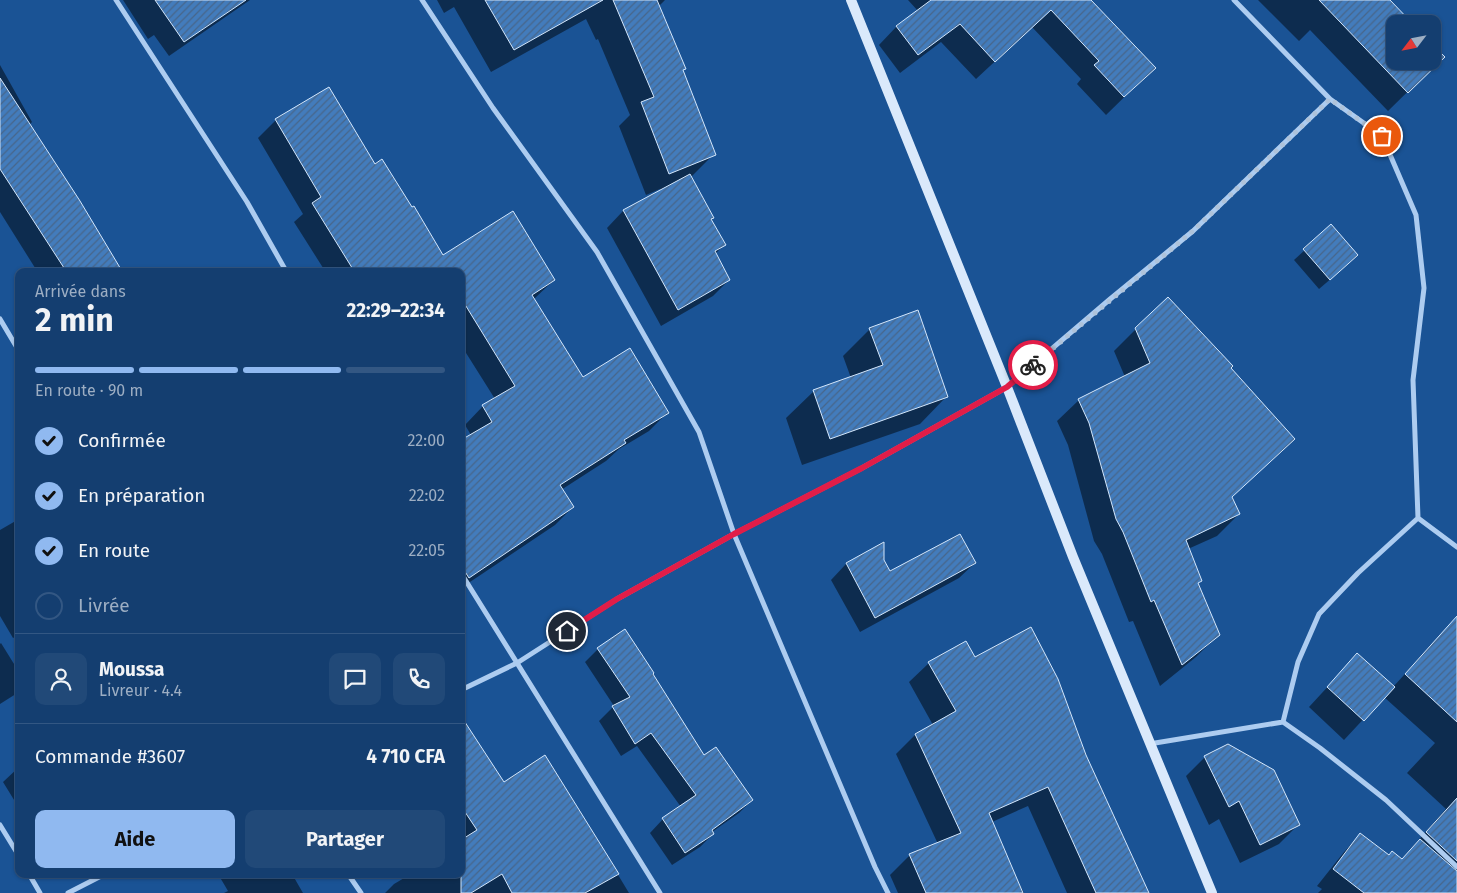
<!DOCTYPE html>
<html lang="fr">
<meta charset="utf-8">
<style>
body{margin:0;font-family:"Fira Sans",sans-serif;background:#214978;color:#f1f3f6;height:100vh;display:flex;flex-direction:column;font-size:19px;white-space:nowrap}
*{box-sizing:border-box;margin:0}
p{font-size:16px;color:#9daec3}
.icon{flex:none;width:28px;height:28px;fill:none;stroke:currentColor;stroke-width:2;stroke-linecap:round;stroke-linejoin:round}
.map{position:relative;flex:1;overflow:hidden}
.panel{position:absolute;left:15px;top:268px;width:450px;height:610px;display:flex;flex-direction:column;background:#143e70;border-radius:10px;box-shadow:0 1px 4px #0004,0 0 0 1px #335783}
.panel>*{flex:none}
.needle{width:32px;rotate:238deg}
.tools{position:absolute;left:1386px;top:15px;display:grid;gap:10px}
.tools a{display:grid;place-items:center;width:55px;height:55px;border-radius:10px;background:#143e70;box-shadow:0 1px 4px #0004,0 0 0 1px #335783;font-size:25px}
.pin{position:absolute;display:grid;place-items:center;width:42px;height:42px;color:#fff;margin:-21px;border:2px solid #fff;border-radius:50%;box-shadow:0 1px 5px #0007}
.courier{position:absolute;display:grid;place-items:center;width:50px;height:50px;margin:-25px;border:4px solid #e11d48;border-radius:50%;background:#fff;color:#222;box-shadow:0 1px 6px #0007}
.overview em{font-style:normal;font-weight:700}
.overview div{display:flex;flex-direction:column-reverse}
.overview{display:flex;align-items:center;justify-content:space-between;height:85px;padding:0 20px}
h1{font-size:32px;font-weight:700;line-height:38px}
.bar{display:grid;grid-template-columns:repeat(4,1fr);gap:8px 5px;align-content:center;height:60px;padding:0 20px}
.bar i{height:6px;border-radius:4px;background:#335783}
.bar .selected{background:#90b9f0}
.bar p{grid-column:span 4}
.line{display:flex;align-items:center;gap:12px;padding:0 20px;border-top:1px solid #335783}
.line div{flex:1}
.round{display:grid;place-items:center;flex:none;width:52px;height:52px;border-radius:10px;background:#214978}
ol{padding:0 20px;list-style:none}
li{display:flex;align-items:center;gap:15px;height:55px}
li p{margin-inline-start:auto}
li .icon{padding:5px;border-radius:50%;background:#90b9f0;color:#111;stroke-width:4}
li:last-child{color:#9daec3}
li i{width:28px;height:28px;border:2px solid #335783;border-radius:50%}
.button{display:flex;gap:10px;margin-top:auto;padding:10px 20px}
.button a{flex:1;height:58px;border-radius:10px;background:#90b9f0;color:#111;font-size:20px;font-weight:700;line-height:58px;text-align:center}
.button a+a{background:#214978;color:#f1f3f6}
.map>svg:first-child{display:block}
.shadow{fill:#0007}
.building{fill:url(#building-hatch);stroke:#d3e6fb}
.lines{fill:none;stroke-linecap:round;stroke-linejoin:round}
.street{stroke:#adccf0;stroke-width:5}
.secondary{stroke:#dae9fb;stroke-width:10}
.done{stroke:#afc3da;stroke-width:5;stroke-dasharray:0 9}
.route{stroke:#e11d48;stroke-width:6}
</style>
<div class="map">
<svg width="1457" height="893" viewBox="0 0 1457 893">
<defs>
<pattern id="building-hatch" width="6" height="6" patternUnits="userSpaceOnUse" patternTransform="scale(1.25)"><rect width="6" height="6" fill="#437cbc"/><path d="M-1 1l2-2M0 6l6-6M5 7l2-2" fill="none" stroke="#47668a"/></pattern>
</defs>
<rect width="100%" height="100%" fill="#1a5395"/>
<path class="shadow" d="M123,0H250L169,56L154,35L148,39Z
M437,0H665L658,7L714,154L691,177L710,220L724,245L715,254L729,280L713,296L661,326L607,228L623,211L661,191L660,189L646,195L619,126L630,115L598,39L596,40L586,19L491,72L454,7L444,13Z
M908,0H1090L1154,68L1106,115L1077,84L1081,79L1032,27L976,79L941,42L900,73L879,45L897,26L918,11Z
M1258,0H1388L1395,24V61H1432L1443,57L1388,111L1310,30L1299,41Z
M0,65L32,122L29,125L79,202L120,271H37L0,212Z
M276,120L375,165L443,256L554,280L534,299L582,379L667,413L649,431L619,449L606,461L561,490L573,507L555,525L461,588V441L471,435L465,425L483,406L495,399L461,345V271H325L294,222L303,214L258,138Z
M1331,226L1347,265L1319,289L1294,260Z
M870,329L947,396L920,424L802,465L786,418L814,391L851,378L843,356Z
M1136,329L1229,368L1231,498L1239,514L1217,536L1188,549L1201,580L1197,584L1218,635L1196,657L1160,686L1133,621L1129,622L1102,554L1094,541L1068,445L1057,421L1079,400L1125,377L1114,351Z
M19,519V635L13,638L0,616V530Z
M883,544V561L890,573L975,563L959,578L860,632L831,580L846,564Z
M1457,617V870L1437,893H1318L1322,889L1317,886L1344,852L1360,835L1388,856L1401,860L1446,809L1407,773L1435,743L1384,697L1344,740L1309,707L1357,655L1393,687Z
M461,620L466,627L461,632Z
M1,643L19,672V692L0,704V644Z
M598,649L651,674L704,757L752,800L739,813L712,832L713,834L700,847L672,865L650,833L663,819L681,807L637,746L621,756L599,721L614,706L585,662Z
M974,659L1085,755L1147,893H1067L1028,806L992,822L1014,874L1024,893H898L890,875L910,855L938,844L896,754L915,735L933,725L909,682L929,663Z
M461,734L504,783L545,757L588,825L629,893H385L394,884L411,874H461Z
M1205,757L1298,825L1279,844L1240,863L1219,819L1209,825L1186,776Z
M19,767V808L3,782Z
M218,874H292L303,893H224L228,891Z"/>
<path class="building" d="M155,0H246L184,42Z
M485,0H603L514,50Z
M613,0H657L686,69L683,70L716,155L669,174L641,102L654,97Z
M931,0H1091L1156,68L1124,97L1094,65L1099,61L1051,10L995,62L960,24L918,55L896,26Z
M1319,0H1390L1413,24H1395V61H1432V44L1445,57L1408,93Z
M0,78L80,201L122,271H66L0,169Z
M329,87L375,164L382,159L412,207L414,206L443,255L513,211L555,280L532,295L583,377L630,348L669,413L624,440L626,443L560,485L574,507L469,578L464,570L461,569V440L492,422L482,405L515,386L461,298V271H354L312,203L321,197L275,119Z
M690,174L714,218L711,219L726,245L715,251L730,280L678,310L623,210Z
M1331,224L1358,255L1330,280L1303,249Z
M1168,297L1233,366L1231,368L1295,439L1232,497L1240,514L1186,540L1202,581L1198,583L1220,635L1182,665L1154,600L1151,602L1123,532L1116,519L1089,423L1078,399L1150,363L1135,328Z
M918,310L948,397L830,439L813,390L883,365L869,328Z
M960,534L976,563L875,618L846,563L884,542V560L890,571Z
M1457,616V722L1405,674Z
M1031,627L1058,679L1086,755L1149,893H1096L1048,787L989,813L1023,893H926L909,854L961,833L915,734L956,711L928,662L966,641L975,657Z
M625,629L654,673L653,674L704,755L716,747L753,800L712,830L714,834L685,853L662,818L696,795L651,733L635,744L612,706L630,697L597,648Z
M1357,653L1395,687L1364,721L1327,687Z
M461,716L504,782L545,755L619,874L585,893H512L502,874L471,893H461V840L477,830L461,806Z
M1228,744L1274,770L1300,825L1260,845L1239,801L1229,807L1204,756Z
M1457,798V861L1426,832Z
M1360,833L1389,855L1392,851L1402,859L1420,839L1457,871V893H1364L1333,869Z"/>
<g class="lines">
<path class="street" d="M116,0L247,202L286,271
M422,0L493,108L597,252L699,432L734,534L875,867L888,893
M1234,0L1330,99L1382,136L1416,215L1424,288L1413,380L1418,518
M0,319L19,351
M461,573L660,893
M461,690L517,663L617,599L734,534L862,468L1007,387L1109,300L1193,231L1330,99
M1283,722L1298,662L1319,614L1358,573L1418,518L1457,547
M1149,744L1283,722L1320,748L1386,800L1457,867
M0,825L19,856
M29,874L40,893
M348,874L361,893
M68,893L105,874"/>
<path class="secondary" d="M851,0L1007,387L1073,557L1212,893"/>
</g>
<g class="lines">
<path class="done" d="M1033,365L1193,231L1330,99L1382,136"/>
<path class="route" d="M567,631L617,599L734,534L862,468L1007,387L1033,365"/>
</g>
</svg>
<div class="tools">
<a><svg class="needle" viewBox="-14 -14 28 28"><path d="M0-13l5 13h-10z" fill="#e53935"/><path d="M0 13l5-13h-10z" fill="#9daec3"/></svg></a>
</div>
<div class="pin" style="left:1382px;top:136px;background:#ea580c"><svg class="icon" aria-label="bag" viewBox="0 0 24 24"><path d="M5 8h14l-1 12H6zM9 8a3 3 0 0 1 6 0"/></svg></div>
<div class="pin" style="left:567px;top:631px;background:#1f2937"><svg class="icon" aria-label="home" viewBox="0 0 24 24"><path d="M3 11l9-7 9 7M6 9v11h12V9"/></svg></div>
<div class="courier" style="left:1033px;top:365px"><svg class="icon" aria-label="bike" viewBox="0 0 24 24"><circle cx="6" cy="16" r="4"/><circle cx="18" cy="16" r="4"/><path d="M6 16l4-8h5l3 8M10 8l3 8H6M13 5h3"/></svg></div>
<section class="panel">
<div class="overview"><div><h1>2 min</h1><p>Arrivée dans</p></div><em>22:29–22:34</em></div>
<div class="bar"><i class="selected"></i><i class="selected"></i><i class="selected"></i><i></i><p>En route · 90 m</p></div>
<ol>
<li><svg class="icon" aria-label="check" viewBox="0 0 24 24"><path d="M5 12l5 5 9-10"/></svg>Confirmée<p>22:00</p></li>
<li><svg class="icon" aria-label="check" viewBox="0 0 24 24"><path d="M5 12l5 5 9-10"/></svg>En préparation<p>22:02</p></li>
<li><svg class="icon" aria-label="check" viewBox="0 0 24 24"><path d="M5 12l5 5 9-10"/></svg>En route<p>22:05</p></li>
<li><i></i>Livrée</li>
</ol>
<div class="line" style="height:90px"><a class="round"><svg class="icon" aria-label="person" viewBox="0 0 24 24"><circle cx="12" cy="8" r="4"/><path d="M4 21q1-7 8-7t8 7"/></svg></a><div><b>Moussa</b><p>Livreur · 4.4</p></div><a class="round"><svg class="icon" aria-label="chat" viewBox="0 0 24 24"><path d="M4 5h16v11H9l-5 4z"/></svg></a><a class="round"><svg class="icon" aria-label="phone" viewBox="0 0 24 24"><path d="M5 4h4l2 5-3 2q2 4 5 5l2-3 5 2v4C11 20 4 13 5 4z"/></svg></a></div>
<div class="line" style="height:65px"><div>Commande #3607</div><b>4 710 CFA</b></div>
<div class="button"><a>Aide</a><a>Partager</a></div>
</section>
</div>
